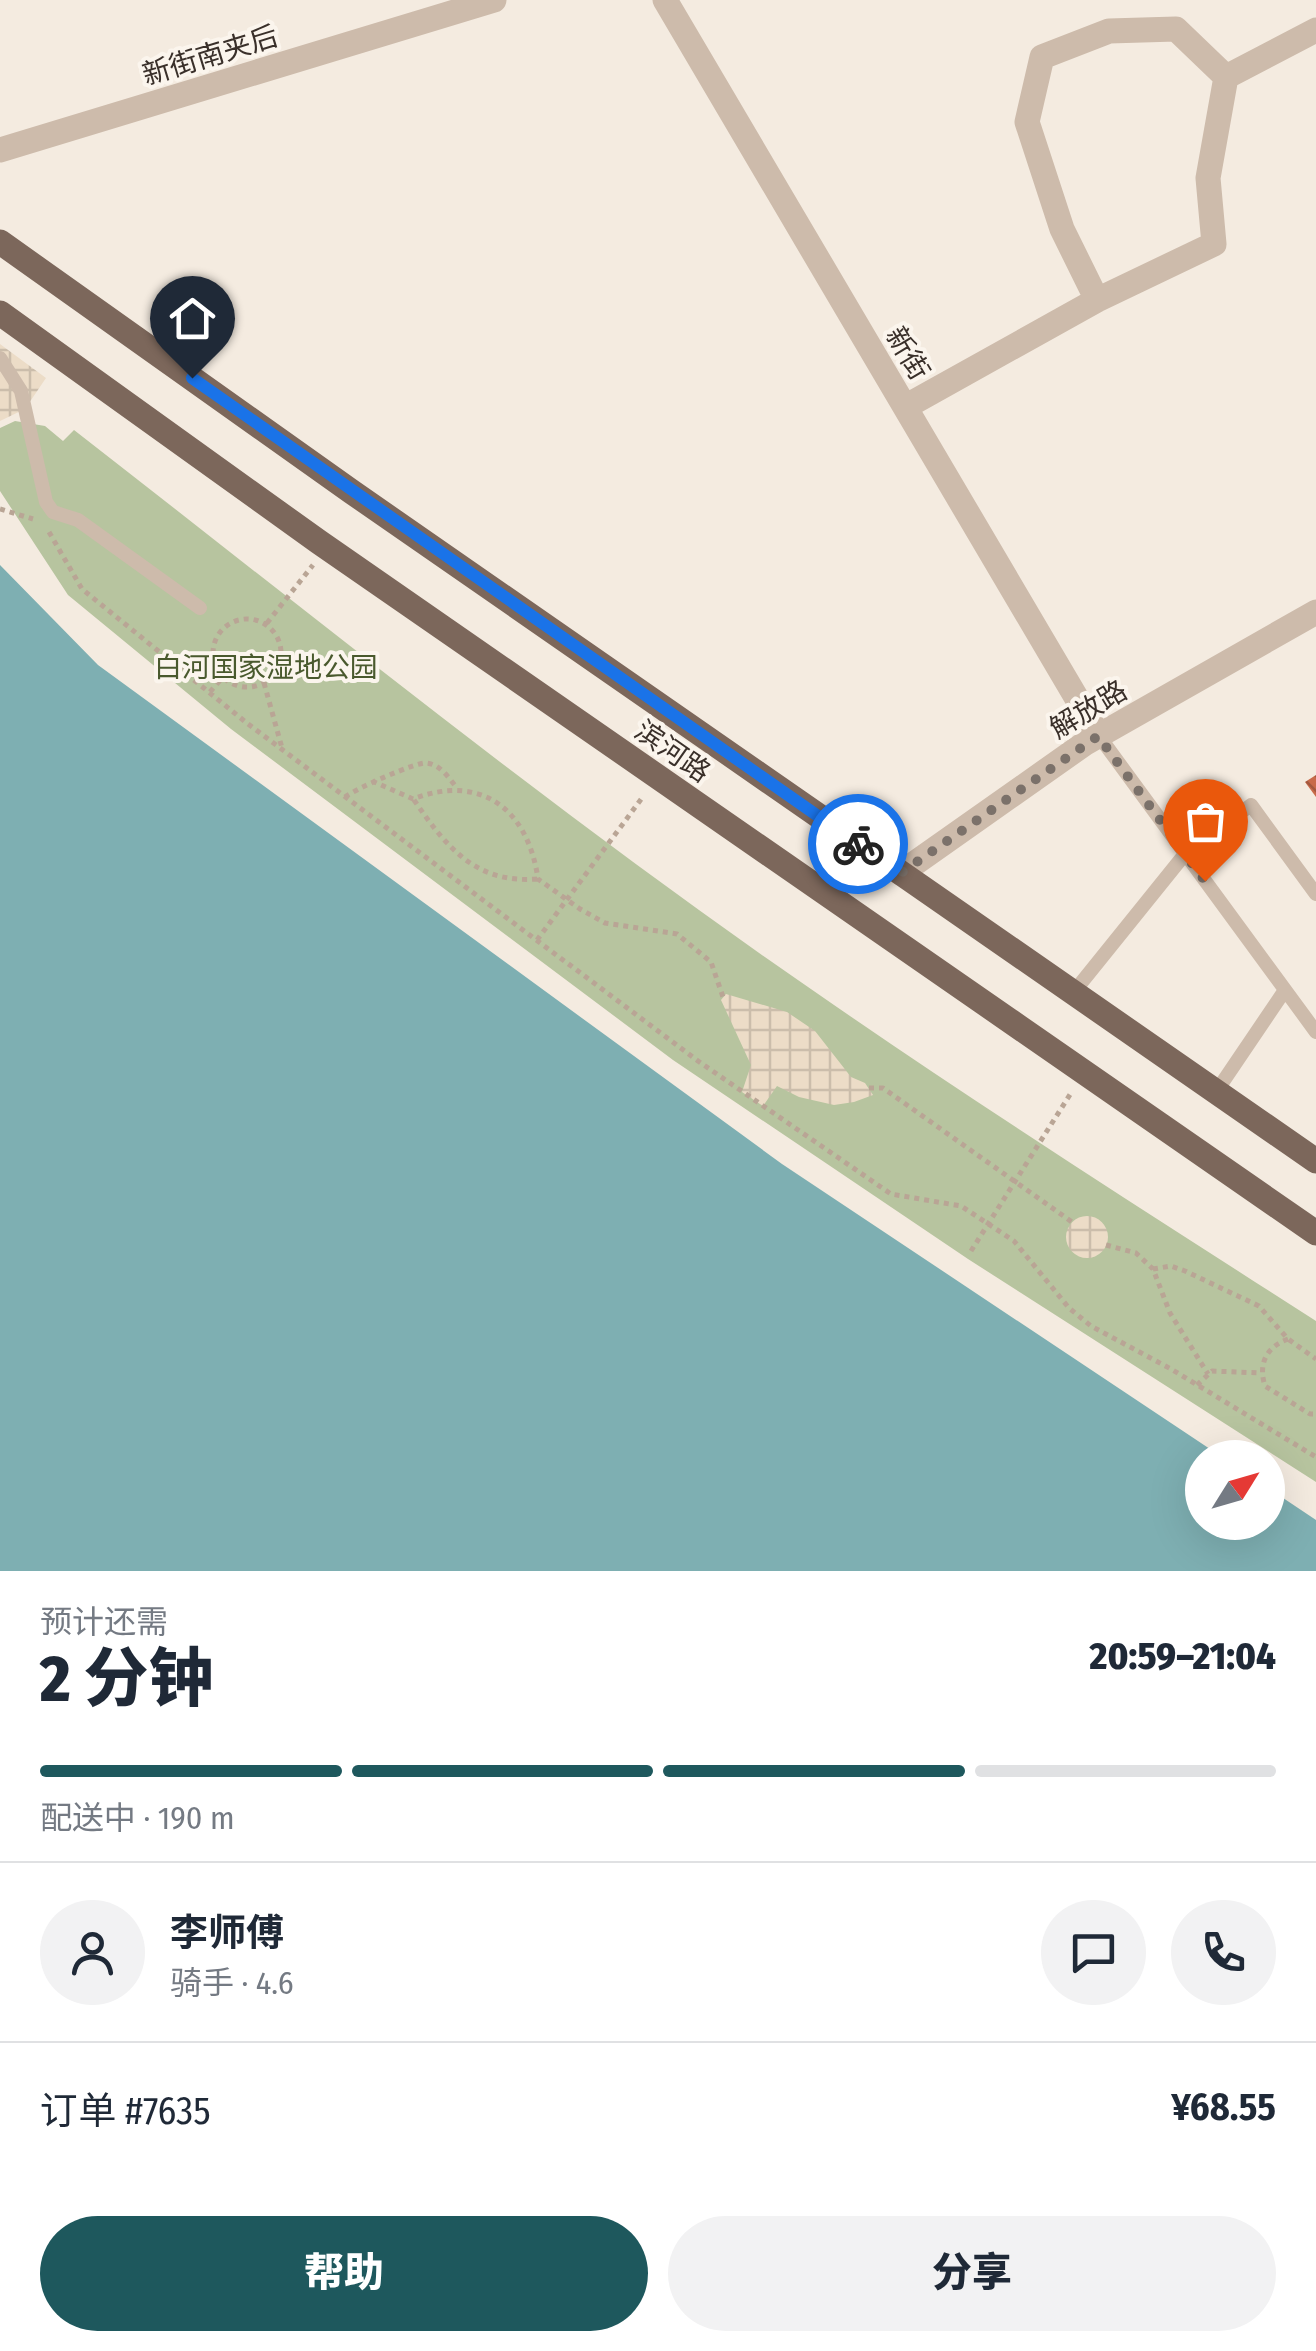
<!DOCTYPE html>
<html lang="zh">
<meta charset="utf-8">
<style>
body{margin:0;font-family:"Fira Sans Condensed","Noto Sans SC",sans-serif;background:#f2f2f3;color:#1f2937;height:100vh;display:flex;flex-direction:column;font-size:38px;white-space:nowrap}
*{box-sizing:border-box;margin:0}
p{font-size:32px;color:#747a83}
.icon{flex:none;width:55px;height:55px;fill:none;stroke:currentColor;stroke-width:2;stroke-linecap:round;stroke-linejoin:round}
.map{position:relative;height:1571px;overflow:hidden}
.panel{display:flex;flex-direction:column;background:#fff;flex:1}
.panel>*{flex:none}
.needle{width:65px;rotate:53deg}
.tools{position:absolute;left:1185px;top:1440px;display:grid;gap:20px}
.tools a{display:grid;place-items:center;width:100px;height:100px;border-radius:50%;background:#fff;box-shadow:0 10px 40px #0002;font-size:50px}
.pin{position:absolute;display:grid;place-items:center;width:85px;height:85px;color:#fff;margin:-102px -42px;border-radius:50% 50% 50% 0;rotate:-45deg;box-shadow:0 0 10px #0007}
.pin .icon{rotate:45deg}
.courier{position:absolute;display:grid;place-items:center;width:100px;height:100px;margin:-50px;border:8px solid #1a73e8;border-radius:50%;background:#fff;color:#222;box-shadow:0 2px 12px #0007}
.head em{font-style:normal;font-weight:800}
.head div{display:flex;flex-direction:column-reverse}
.head{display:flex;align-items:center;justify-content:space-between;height:170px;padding:0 40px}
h1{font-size:65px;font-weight:800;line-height:75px}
.bar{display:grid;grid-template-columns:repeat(4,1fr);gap:15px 10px;align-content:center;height:120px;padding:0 40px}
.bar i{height:12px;border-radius:8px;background:#e0e1e3}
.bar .selected{background:#1e585d}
.bar p{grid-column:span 4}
.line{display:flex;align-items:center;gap:25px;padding:0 40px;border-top:2px solid #e0e1e3}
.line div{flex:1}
.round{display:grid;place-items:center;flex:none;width:105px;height:105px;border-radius:52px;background:#f2f2f3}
.action{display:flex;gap:20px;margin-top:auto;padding:20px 40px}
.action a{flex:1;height:115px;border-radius:60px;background:#1e585d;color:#fff;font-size:40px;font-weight:800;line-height:115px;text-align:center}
.action a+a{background:#f2f2f3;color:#1f2937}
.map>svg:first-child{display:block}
.green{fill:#b7c49f}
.plaza{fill:url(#plaza-grid)}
.water{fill:#7eafb2}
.building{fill:url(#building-back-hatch)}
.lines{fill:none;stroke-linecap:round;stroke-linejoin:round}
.path{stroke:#b9a595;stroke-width:5;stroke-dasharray:5 5;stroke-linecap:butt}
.lane{stroke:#cdbbab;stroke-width:14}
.street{stroke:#cdbbab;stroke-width:25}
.primary{stroke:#7c675b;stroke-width:25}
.done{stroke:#7b716a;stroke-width:10;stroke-dasharray:0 18}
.route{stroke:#1a73e8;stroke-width:12}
.labels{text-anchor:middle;stroke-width:8;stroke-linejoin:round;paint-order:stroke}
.street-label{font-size:28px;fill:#3a302a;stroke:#fbf5ed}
.park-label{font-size:28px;fill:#49592d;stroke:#fbf5ed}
</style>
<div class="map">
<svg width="1316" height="1571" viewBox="0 0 1316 1571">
<defs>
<pattern id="plaza-grid" width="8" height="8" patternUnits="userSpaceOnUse" patternTransform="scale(2.5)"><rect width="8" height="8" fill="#ecdcc7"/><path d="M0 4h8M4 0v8" fill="none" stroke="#cbbdab"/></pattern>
<pattern id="building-back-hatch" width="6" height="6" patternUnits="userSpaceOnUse" patternTransform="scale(2.5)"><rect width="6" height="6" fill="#c86a4a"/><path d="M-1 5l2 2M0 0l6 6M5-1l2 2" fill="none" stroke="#a3583e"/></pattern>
</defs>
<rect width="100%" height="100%" fill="#f4ebe0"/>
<path class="green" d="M15,421L45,426L63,441L74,430C325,625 572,826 834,1005C992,1114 1154,1217 1316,1321V1482L968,1259L673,1060L231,729L68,595L0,491V428Z"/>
<path class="plaza" d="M0,344L46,378L25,409L0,421Z
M726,994L787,1012L815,1031L851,1077L865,1083L873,1095L854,1102L834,1105L799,1097L777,1086L763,1106L742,1092L751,1065L721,1000Z
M1066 1237a21 21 0 1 1 42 0a21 21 0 1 1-42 0Z"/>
<path class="water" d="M0,565L98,665L782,1164L1222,1457L1202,1458V1522H1268V1488L1316,1520V1571H0Z"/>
<path class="building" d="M1316,775V797L1305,782Z"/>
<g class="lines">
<path class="path" d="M0,509L33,519
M49,532L82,589L248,724L698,1061L891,1194L961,1206L1014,1241L1069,1308L1091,1326L1171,1369L1316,1457
M213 653a34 34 0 1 1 68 0a34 34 0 1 1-68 0Z
M267,623L313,565
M264,683L282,748
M210,692L223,677
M372,781L413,799C481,773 528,809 538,879L580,909L605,923L677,934L711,962L723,997
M345,797C355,789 416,762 426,763C440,764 449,778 457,788
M414,800C447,848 476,884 538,879
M537,940L642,798
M869,1088H883L1072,1222
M1106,1245L1136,1253L1153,1269L1170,1313L1208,1374
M971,1251L1071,1093
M1153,1269L1171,1266L1185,1271L1259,1306L1288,1339L1316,1359
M1288,1339C1266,1347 1258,1364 1265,1386L1310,1414H1316
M1197,1385L1212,1371L1261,1373"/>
<path class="lane" d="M0,358L21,391L46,502L53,512L78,520L200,608
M1099,736L1316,1032
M1073,993L1185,854L1251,805L1316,894
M1216,1092L1285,990"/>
<path class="street" d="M665,0L1099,736
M0,150L494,0
M1097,300L1214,244L1208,178L1226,77
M905,407L1097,300L1062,229L1027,122L1042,57L1109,31L1176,29L1226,77L1316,30
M901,873L1084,744L1316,612"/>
<path class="primary" d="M0,242L352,492L1316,1161
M0,313L319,542L1316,1233"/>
</g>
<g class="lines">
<path class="done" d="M858,844L901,873L1098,736L1205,881"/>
<path class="route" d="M192,378L858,844"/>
</g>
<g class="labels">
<g class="street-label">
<text transform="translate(210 55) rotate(-17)" y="10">新街南夹后</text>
<text transform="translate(908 353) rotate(59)" y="10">新街</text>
<text transform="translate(1088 709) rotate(-31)" y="10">解放路</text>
<text transform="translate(673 751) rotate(35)" y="10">滨河路</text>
</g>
<g class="park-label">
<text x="266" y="677">白河国家湿地公园</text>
</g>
</g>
</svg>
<div class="tools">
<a><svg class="needle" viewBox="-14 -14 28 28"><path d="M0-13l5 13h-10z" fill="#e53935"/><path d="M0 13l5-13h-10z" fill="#747a83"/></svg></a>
</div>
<div class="pin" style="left:1205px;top:881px;background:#ea580c"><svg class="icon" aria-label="bag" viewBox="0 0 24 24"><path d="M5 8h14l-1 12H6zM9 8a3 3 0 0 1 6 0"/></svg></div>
<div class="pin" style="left:192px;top:378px;background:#1f2937"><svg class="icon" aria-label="home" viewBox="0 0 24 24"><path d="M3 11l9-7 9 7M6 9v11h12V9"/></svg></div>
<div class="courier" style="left:858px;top:844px"><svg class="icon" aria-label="bike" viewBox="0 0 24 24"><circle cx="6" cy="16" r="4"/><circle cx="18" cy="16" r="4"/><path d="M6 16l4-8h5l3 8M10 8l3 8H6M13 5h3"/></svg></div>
</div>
<section class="panel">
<div class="head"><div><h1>2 分钟</h1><p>预计还需</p></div><em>20:59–21:04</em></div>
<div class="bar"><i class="selected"></i><i class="selected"></i><i class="selected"></i><i></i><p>配送中 · 190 m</p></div>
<div class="line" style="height:180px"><a class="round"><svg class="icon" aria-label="person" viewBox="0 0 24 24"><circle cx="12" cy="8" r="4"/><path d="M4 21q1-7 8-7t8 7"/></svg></a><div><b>李师傅</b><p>骑手 · 4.6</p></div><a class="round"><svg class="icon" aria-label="chat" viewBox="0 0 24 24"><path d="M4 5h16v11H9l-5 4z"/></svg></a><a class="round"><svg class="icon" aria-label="phone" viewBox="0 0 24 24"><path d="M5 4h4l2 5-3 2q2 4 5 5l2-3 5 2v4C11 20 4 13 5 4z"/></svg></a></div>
<div class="line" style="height:130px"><div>订单 #7635</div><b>¥68.55</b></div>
<div class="action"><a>帮助</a><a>分享</a></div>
</section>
